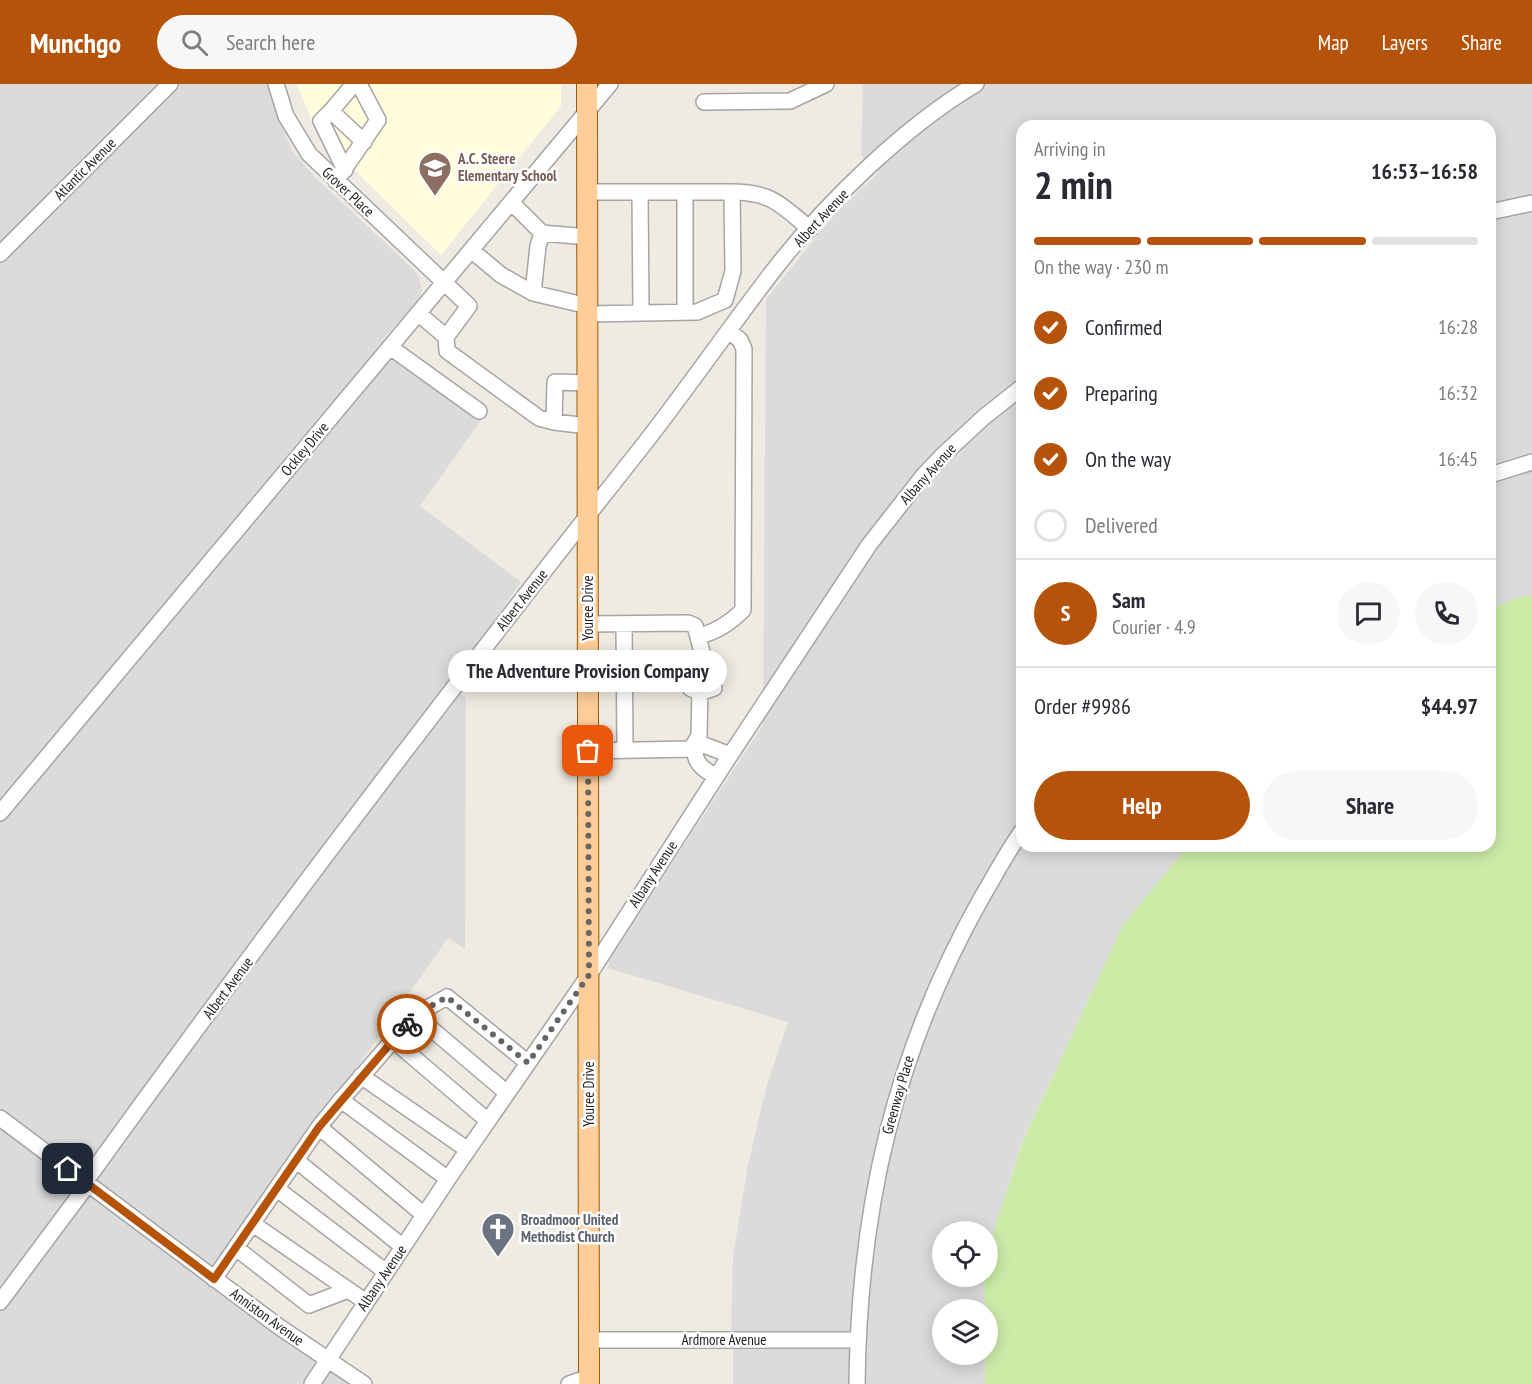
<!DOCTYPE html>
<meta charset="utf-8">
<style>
body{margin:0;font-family:"PT Sans Narrow",sans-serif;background:#f7f7f7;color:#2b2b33;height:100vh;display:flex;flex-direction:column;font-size:22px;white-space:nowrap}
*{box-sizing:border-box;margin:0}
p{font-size:20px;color:#7c7c81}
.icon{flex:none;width:33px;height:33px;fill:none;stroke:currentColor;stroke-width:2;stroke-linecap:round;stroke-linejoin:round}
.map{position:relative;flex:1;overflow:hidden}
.drawer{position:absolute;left:1016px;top:36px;width:480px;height:732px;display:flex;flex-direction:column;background:#fff;border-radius:18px;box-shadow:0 3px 15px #0003}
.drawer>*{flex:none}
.fabs{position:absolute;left:932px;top:1137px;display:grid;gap:12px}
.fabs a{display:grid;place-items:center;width:66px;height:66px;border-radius:50%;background:#fff;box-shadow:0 3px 15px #0003;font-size:30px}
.pin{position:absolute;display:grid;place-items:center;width:51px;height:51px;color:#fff;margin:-26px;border-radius:12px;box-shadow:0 3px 9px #0006}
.courier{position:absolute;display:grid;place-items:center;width:60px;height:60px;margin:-30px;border:4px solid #b45309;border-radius:50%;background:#fff;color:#222;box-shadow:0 2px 8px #0007}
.bubble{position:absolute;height:42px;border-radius:21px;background:#fff;box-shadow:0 3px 15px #0003;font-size:20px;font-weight:700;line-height:42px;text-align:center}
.headline em{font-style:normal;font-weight:700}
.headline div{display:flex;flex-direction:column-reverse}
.headline{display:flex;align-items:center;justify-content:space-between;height:102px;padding:0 18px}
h1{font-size:39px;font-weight:700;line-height:45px}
.bar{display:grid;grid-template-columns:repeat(4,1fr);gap:9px 6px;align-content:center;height:72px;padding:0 18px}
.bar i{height:8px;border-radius:4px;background:#e1e1e2}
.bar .active{background:#b45309}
.bar p{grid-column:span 4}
.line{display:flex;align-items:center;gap:15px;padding:0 18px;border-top:2px solid #e1e1e2}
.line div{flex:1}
.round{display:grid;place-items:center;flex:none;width:63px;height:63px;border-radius:32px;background:#f7f7f7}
ol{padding:0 18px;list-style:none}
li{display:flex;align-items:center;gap:18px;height:66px}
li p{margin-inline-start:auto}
li .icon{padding:6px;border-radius:50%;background:#b45309;color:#fff;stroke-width:4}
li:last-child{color:#7c7c81}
li i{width:33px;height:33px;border:3px solid #e1e1e2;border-radius:50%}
.button{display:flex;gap:12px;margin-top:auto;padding:12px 18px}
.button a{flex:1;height:69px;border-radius:36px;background:#b45309;color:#fff;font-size:24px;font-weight:700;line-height:69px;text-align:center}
.button a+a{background:#f7f7f7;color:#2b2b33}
header{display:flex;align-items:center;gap:36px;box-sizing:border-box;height:84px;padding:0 30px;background:#b45309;color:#fff}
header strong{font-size:28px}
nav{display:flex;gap:33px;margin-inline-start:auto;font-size:21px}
.search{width:420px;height:54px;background:#f7f7f7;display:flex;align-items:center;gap:15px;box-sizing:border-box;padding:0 21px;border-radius:33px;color:#7c7c81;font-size:22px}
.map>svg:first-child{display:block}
.residential{fill:#dcdbdb}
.education{fill:#fffddc}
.grass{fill:#cceba7}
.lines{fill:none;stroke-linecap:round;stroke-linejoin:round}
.minor-tunnel{stroke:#c5c2bc;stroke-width:15;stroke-dasharray:15 8;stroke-linecap:butt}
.minor-casing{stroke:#a5a5a5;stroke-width:18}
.major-casing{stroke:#975d00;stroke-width:22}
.minor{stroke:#fff;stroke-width:15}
.major{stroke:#fecd99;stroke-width:20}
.done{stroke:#676663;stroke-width:6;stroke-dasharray:0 10.8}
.route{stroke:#b45309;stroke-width:8}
.labels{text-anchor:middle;stroke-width:5;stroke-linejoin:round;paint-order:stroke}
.education-label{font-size:15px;font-weight:bold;fill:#785e54;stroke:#fff;text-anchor:start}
.street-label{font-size:15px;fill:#1e1e1e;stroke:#fff}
.worship-label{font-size:15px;font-weight:bold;fill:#5b616d;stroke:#fff;text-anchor:start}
</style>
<header>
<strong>Munchgo</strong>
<div class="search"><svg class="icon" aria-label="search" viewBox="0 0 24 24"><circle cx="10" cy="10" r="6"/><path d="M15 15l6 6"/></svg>Search here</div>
<nav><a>Map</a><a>Layers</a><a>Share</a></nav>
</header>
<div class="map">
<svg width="1532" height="1300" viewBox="0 0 1532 1300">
<rect width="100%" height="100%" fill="#efebe3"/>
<path class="residential" d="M0,0H269L276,29L292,66L316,94L416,188L419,193L422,207L417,218L383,255L400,275L481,336L420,422L521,498L450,599L466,614L465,865L448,854L207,1197L274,1248L349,1300H0Z
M863,0H1532V511L1513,515L1490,526V42H1022V762H1188L1123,841L1023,1056L987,1168V1148H942V1192L984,1193L985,1225L942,1226V1270L985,1271V1300H733V1250L731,1249L733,1173L748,1081L766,1004L788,938L608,884L609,878L611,872L763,641L766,215L834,131L878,89L861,71Z"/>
<path class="education" d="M297,0H561V22L441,171L323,55L313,40Z"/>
<path class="grass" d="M1532,511V1300H985L987,1226L985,1225L984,1193L987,1192V1168L1023,1057L1123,841L1188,762H1490V526L1513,515Z"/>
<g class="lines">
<path class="minor-tunnel" d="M700,585V604"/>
<g class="minor-casing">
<path id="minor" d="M276,0L286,32L309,70L469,222L446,253L447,267L539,334L554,338L588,342
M354,0L331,27L364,58
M704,18L790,17L826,0
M331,27L321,37L345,86
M336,97L378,36L359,0
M587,108H732L733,187L725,216L697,228L588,230
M640,108L641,229
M732,108C772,108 781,121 810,145
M511,118L542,149
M1490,128L1532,119
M588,153L542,149L538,162L533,209L588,222
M471,166L501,191L533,209
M0,170L170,0
M685,228V108
M418,229L446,253
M390,263L479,327
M554,338L555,298L588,299
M1490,391L1532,378
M588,540L688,539L695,542L702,568L709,585
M624,540L625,666
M699,552C717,548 730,539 743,526L744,265L740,256L729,247
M689,585L702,568
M690,604L700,609L714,604
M691,665L699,652L700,604
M695,665C694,680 704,685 716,693
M588,667L691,665L704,661L730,671
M0,729L610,0
M415,931L507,1009
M392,955L488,1037
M361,992L468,1066
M341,1016L448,1095
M0,1034L278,1242L364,1300
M319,1043L424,1131
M297,1077L403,1163
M85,1098C266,847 453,601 645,359C690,301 732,240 777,182C828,117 905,42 976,0
M277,1105L386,1188
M253,1140L366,1218
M236,1164L309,1221L348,1206
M214,1195L319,1043L341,1016L415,931L447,913L528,979
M0,1218L88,1100
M590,1256H857
M312,1300L452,1089L589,891L727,676L869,461L923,392L943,371L984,333L1022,303
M569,1300L589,1293
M857,1300C859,1123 895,967 982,813C995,791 1007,768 1022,747"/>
</g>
<g class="major-casing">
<path id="major" d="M587,0L589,1300"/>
</g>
<use href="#minor" class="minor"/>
<use href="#major" class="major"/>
</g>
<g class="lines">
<path class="done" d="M407,940L415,931L447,913L528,979L589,891L588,667"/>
<path class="route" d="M68,1085L214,1195L319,1043L407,940"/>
</g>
<defs>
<g id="school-pin" transform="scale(1.725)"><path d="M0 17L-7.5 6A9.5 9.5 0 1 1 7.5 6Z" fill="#8d6e63" stroke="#fff"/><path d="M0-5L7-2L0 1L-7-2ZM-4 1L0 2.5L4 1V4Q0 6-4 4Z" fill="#fff"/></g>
<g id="church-pin" transform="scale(1.725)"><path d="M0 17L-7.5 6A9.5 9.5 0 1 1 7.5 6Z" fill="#6b7280" stroke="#fff"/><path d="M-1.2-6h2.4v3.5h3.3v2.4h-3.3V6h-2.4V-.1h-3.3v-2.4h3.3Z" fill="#fff"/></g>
</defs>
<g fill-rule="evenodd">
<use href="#school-pin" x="435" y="84"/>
<use href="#church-pin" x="498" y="1145"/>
</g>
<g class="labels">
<g class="education-label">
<text x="458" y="80">A.C. Steere<tspan x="458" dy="17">Elementary School</tspan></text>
</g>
<g class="street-label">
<text transform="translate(85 85) rotate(-45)" y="5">Atlantic Avenue</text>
<text transform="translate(348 108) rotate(43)" y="5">Grover Place</text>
<text transform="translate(821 134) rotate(-47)" y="5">Albert Avenue</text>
<text transform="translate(305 365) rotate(-50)" y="5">Ockley Drive</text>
<text transform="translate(928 390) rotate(-48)" y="5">Albany Avenue</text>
<text transform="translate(522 516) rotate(-52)" y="5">Albert Avenue</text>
<text transform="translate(588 524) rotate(-90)" y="5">Youree Drive</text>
<text transform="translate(653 790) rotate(-57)" y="5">Albany Avenue</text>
<text transform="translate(228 904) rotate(-53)" y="5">Albert Avenue</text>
<text transform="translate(589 1010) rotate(-90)" y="5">Youree Drive</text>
<text transform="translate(898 1011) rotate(-74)" y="5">Greenway Place</text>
<text transform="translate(382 1194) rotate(-56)" y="5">Albany Avenue</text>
<text transform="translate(267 1233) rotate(36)" y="5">Anniston Avenue</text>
<text x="724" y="1261">Ardmore Avenue</text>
</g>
<g class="worship-label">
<text x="521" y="1141">Broadmoor United<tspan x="521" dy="17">Methodist Church</tspan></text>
</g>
</g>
</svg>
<div class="fabs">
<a><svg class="icon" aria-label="locate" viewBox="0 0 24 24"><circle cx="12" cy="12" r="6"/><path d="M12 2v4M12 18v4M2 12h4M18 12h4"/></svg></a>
<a><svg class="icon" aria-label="layers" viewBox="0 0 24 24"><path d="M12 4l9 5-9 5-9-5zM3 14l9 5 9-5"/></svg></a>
</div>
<div class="pin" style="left:588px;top:667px;background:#ea580c"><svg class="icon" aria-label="bag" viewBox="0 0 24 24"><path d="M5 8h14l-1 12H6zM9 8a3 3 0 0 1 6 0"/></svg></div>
<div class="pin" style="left:68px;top:1085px;background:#1f2937"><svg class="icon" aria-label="home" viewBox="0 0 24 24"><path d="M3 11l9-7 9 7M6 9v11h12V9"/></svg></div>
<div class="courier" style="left:407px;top:940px"><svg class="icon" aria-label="bike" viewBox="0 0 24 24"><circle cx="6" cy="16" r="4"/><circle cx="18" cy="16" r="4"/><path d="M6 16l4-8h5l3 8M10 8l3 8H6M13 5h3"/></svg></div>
<div class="bubble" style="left:448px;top:566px;width:279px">The Adventure Provision Company</div>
<section class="drawer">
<div class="headline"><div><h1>2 min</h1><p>Arriving in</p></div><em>16:53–16:58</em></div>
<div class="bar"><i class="active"></i><i class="active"></i><i class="active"></i><i></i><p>On the way · 230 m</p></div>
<ol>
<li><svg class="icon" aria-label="check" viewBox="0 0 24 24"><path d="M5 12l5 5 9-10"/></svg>Confirmed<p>16:28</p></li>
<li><svg class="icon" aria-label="check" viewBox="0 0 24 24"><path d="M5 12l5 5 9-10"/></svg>Preparing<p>16:32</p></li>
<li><svg class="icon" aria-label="check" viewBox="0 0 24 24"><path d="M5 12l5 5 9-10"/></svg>On the way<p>16:45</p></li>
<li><i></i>Delivered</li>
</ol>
<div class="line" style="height:108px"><b class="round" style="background:#b45309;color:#fff">S</b><div><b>Sam</b><p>Courier · 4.9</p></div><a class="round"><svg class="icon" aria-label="chat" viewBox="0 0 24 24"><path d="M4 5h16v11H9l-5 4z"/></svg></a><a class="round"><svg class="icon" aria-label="phone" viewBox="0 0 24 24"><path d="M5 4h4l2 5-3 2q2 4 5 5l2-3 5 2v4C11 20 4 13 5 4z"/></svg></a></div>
<div class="line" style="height:78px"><div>Order #9986</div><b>$44.97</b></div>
<div class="button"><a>Help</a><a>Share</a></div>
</section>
</div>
